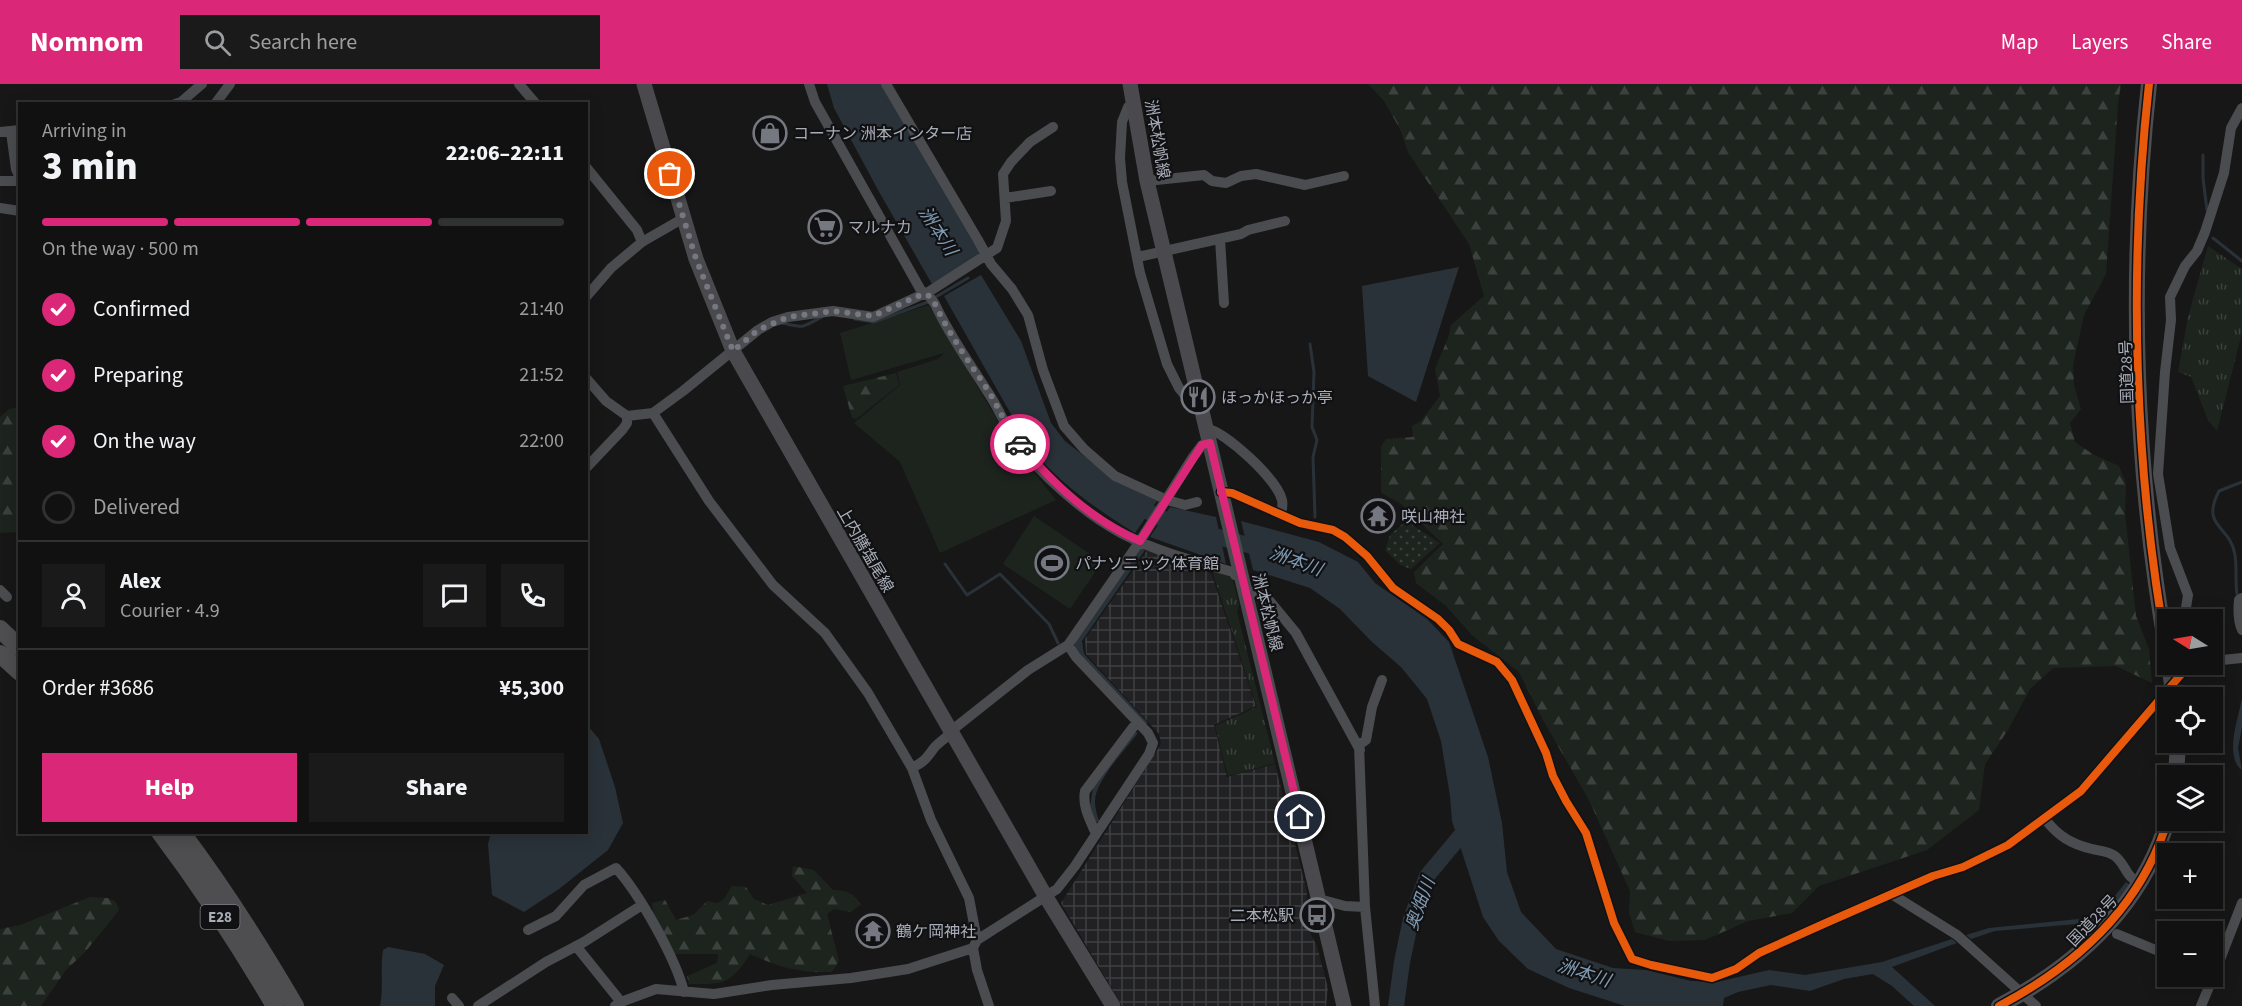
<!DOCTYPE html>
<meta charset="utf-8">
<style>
body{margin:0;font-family:"Source Sans 3","Noto Sans JP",sans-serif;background:#1a1a1a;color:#f1f3f6;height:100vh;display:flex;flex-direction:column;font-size:22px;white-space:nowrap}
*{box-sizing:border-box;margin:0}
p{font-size:20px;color:#9c9d9f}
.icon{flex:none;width:33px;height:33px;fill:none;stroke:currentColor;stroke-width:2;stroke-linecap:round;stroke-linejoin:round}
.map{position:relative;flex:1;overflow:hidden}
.side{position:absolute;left:18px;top:18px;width:570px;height:732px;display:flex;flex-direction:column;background:#111;border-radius:0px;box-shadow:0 3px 15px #0003,0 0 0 2px #303131}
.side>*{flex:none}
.needle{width:39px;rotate:281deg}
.tools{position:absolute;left:2157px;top:525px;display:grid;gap:12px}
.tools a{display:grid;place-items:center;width:66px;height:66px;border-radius:0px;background:#111;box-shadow:0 3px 15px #0003,0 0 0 2px #303131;font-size:30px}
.pin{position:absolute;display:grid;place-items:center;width:51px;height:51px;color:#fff;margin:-26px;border:3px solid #fff;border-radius:50%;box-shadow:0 2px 6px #0007}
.courier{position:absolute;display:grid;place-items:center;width:60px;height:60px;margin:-30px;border:4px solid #db2777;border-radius:50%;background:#fff;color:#222;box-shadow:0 2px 8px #0007}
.headline em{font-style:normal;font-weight:800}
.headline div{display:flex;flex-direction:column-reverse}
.headline{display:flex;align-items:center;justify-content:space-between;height:102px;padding:0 24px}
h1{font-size:39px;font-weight:800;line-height:45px}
.bar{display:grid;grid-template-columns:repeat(4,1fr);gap:9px 6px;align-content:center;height:72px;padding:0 24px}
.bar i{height:8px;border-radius:4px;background:#303131}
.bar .active{background:#db2777}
.bar p{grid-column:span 4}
.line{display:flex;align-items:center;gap:15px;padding:0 24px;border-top:2px solid #303131}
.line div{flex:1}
.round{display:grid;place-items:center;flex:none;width:63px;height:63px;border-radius:0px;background:#1a1a1a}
ol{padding:0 24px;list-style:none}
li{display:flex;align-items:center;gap:18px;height:66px}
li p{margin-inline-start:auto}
li .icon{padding:6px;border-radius:50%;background:#db2777;color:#fff;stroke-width:4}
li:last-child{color:#9c9d9f}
li i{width:33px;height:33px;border:3px solid #303131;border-radius:50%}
.button{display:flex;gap:12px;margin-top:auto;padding:12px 24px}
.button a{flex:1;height:69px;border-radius:0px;background:#db2777;color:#fff;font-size:24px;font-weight:800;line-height:69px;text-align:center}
.button a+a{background:#1a1a1a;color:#f1f3f6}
header{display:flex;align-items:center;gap:36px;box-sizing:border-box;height:84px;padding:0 30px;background:#db2777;color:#fff}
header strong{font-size:28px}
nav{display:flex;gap:33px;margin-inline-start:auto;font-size:21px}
.search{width:420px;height:54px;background:#1a1a1a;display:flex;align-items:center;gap:15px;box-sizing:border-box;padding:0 21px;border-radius:0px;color:#9c9d9f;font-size:22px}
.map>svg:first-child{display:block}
.industrial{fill:url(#industrial-grid)}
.grass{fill:url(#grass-tufts)}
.forest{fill:url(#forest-firs)}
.park{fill:url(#park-dots)}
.pitch{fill:#1d241e}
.water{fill:#2a3239}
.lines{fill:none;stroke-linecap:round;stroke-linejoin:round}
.stream{stroke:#2a3239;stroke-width:3}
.river{stroke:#2a3239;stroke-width:16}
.minor{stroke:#4b4c50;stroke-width:10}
.secondary{stroke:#4a4a4e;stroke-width:15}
.trunk{stroke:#4e4e52;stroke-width:16}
.motorway{stroke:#4e4e51;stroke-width:18}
.cycleway-casing{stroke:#111113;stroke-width:11}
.cycleway{stroke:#e8590c;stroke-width:8}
.done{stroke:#757880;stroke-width:6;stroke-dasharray:0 10.8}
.route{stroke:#db2777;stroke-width:8}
.labels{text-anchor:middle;stroke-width:4.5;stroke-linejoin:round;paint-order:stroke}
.shield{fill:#111113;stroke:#7b7e86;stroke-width:1.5}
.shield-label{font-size:15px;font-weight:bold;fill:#a8adb8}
.poi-label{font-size:16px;fill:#a8adb8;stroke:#111113;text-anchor:start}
.street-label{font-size:16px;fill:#a8adb8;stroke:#111113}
.water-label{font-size:18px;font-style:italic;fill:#7f9bb3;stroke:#111113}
</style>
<header>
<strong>Nomnom</strong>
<div class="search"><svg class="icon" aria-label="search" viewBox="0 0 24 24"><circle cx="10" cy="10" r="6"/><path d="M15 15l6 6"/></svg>Search here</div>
<nav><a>Map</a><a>Layers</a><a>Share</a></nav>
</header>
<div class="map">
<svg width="2242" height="922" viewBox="0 0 2242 922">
<defs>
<pattern id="industrial-grid" width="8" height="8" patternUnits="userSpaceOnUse" patternTransform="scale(1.5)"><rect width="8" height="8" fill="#212123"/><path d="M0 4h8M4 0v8" fill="none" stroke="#3e3f41"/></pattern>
<pattern id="grass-tufts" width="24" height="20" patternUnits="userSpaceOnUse" patternTransform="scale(1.5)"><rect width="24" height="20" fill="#1d241e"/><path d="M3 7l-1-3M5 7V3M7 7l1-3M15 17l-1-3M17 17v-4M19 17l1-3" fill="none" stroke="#3b413d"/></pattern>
<pattern id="forest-firs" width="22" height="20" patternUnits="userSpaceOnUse" patternTransform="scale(1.5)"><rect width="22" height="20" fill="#1d241e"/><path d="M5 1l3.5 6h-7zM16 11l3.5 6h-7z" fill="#3b413d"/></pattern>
<pattern id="park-dots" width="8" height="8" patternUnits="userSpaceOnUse" patternTransform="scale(1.5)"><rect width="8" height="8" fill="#1d241e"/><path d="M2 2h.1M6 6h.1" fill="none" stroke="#3b413d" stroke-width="1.8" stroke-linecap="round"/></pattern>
</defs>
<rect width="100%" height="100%" fill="#171717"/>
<path class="industrial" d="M1148,465L1211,489L1256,622L1214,641L1227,693L1275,680L1307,808L1306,829L1311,851L1317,862L1328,904L1326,922H1122L1061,819L1161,660L1159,650L1086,570L1085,555Z"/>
<path class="grass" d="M2208,162L2242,185V249L2217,347L2208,336L2191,293L2178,288L2188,233Z
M1212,487L1232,493L1239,520L1237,528L1275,679L1228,692L1215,642L1257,623Z"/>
<path class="forest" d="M1368,0H2121L2118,20L2106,190L2084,231L2073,281L2074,301L2081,325L2070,339L2075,358L2094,371L2119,382L2126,400L2125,429L2136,532L2149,565L2152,599L2116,582L2053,584L2030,605L2008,646L1985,680L1979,726L1927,766L1819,802L1792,829L1748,837L1705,856L1669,857L1635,848L1629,829L1630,807L1589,716L1543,636L1519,588L1473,552L1446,522L1416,499L1414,488L1443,460L1400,419L1381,409V363L1386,355L1413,353L1412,342L1421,337L1440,312L1435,285L1448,254L1451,241L1484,212L1469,160L1408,68L1400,45L1384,17Z
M896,289L899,301L856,335L852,334L843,302Z
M19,323V448L0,449V333L9,325Z
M793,782L814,786L833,806C846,806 853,809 861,820L851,828L834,825L827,830L839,877L832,888C799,889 779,883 750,870C730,901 724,900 689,900L687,892L717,879L718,870H673L654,833L652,819L665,816L676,836L693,831L707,817L718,819L724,815L732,802L746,803L754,815L768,821L807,809L792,792Z
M90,813L108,814L116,818L119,826L86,867L66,886L41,922H0V845L20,841Z"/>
<path class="park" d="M1406,437L1440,459L1411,485L1400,481L1385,466L1390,451Z"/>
<path class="pitch" d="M929,221L1012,361L1056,416L940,469L900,378L854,339L900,301L897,288L938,275L944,269L851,296L840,249Z
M1034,432L1102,478L1070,525L1003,480Z"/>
<path class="water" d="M827,0H882L983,170L932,200L878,106L834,24Z
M1459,183L1416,318L1368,292L1362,202Z
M981,191L1021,257L1051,339L1065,357L1117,398L1157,417L1135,449C1095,424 1057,398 1028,360L944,212Z
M1170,423L1216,433L1226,480L1150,453Z
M1241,437L1319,458L1358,478L1375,499L1427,535L1449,558L1488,673L1502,739L1507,788L1521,828L1556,865L1613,884L1646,886L1691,897L1717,898L1769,886L1805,891L1882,878L1952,855L1957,859L1892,883L1935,922H1914L1892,902L1873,890L1844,895L1810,907L1771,901L1738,908L1724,914L1723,922H1625L1569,904L1528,885L1499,857L1483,833L1452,737L1450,712L1441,657L1427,615L1401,583L1372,558L1340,525L1310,504L1253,486Z
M1139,463L1145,466L1082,557L1084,570L1148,639L1144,641L1077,572L1074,563L1076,555Z
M2242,615V643L2238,664L2242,686C2224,673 2238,634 2242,615Z
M587,641L599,655L615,703L623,739L608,766L559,805L524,828L492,811L488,760L491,749L586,748Z
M1135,648L1138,649C1126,665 1094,698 1095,718C1095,724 1097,731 1099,737L1095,739L1090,722L1093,704Z
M2126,798L2130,801L2101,838L1995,847L1971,855L1966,851L1989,844L2098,833Z
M388,863L425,870L444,881L435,902V922H380C384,902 380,885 383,866Z"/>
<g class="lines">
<path class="stream" d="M2203,71V94L2207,126
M2213,154L2242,177
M934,214L968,194
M855,235L874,238L928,218
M782,239C807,244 800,244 822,233
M1310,260L1314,288L1312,343L1317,356L1313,373L1315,433
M945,480L967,511L1000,490L1049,540L1058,559
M2237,510C2235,497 2237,484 2235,471C2230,440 2200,444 2219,407L2242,398"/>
<path class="river" d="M1141,424L1180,443L1267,466
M1396,922L1402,878L1411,835L1427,792L1472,738"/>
<path class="minor" d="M519,0L536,20
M809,0L815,18L923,210L929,212L935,220C949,251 969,278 987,307C997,321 1003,337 1012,351C1036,387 1082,428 1121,449C1155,467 1196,478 1233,488L1235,491
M886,0L978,156L991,180L1012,205L1028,231L1043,286L1064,342L1084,365L1115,392L1167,416L1185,421L1197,418
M175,20L181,18L202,0
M215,20L230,0
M1133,22L1128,23L1122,38L1120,74L1122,98L1140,189L1167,280L1179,304L1194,322L1200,320
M0,48L20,46
M11,48L16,85L20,94
M586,83L637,146L642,158
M0,97H20
M1147,97L1204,91L1212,97L1226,99L1241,92L1256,90L1305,101L1344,92
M1005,114L1051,107
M0,124L20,127
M1220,155L1224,219
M1138,173L1241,150L1248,146L1285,137
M586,213L611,184L642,158L682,135
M586,294L606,317L627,332L653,329L683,307L758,246L772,238L788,233L833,227L873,233L930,207L997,164L1006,137L1003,90L1011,78L1030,58L1053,43
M653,329L709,417L773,501L825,549L868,609L912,684L931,736L969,814L977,856
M1206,344C1227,349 1277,395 1282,416C1283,420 1282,426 1281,431
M586,384L623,345L627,339V332
M1221,408L1232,409L1300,439L1333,446L1345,453L1367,472L1393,504L1438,535L1449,546L1458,560L1497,578L1512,596L1546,669L1553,692L1566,717L1586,749L1614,839L1632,875L1651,881L1712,894L1736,885L1759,869L1828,838L1933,792L1963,783L2008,761L2081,707L2184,587L2198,580
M0,506L7,513
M1245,507L1264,510L1296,549L1360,666
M2242,514L2239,516C2238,526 2238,537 2242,546
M2184,536L2188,511L2170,464L2158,390L2165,288L2171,236L2170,213L2185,182L2197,167L2205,148L2224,89L2231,44L2242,24
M2212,577L2242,574
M912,684C925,677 925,676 934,664C941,656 950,652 956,643L1028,586L1068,561L1140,457L1193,373L1202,361L1210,359
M2045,735C2058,752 2071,760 2092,765C2100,767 2108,767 2115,772C2127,782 2124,791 2140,800
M1096,750C1090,736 1082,722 1085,707L1137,638
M1893,811L1957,851L2036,922
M1319,815L1345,822L1365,823
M528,846L556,832L584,801L616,784C639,809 676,875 684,908
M2117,850L2168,871
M576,862L621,918
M2212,890L2214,891L2242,819
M452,914L459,922
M478,922L546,878L584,858L642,821
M615,922L621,918L656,905L714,910L772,901L851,894L908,885L973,864
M989,922L977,886L973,864L977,856L1057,805L1075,782L1149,670L1153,659L1148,649L1076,573L1068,561
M1375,922L1365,823L1359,661L1366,656L1372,623L1382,596
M2201,922L2214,891"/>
<path class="secondary" d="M644,0L696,175L733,267L1046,813L1113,922
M1130,0L1147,97L1344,922"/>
<path class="trunk" d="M2149,0C2128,190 2134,386 2168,574
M2169,580L2174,614
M2176,692L2178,658
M1999,922C2077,881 2142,823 2168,735"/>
<path class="motorway" d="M0,545L20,564
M0,570L20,588
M160,748C202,804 240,862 275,922
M181,748C223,804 260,862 295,922"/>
<g class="cycleway-casing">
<path id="cycleway" d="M2149,0C2128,190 2134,386 2168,574
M1221,408L1232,409L1300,439L1333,446L1345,453L1367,472L1393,504L1438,535L1449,546L1458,560L1497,578L1512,596L1546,669L1553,692L1566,717L1586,749L1614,839L1632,875L1651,881L1712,894L1736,885L1759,869L1828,838L1933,792L1963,783L2008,761L2081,707L2184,587L2198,580
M1999,922C2077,881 2142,823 2168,735"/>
</g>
<use href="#cycleway" class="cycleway"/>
</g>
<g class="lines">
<path class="done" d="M670,90L696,175L733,267L758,246L788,233L833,227L873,232L923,210L929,212L935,220C950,252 970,279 989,308C1000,326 1007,345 1020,360"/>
<path class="route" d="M1020,360C1053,400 1092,437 1140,457L1202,361L1210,359L1300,733"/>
</g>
<defs>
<g id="shop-ring" transform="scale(1.725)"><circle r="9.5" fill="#111113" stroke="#757880" stroke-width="1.5"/><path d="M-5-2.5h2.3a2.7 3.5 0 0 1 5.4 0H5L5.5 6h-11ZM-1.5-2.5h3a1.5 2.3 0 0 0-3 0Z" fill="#757880"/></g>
<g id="supermarket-ring" transform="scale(1.725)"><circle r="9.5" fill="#111113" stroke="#757880" stroke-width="1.5"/><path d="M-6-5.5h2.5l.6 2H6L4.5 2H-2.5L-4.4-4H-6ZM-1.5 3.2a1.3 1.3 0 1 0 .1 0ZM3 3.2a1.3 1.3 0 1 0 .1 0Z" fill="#757880"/></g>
<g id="restaurant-ring" transform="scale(1.725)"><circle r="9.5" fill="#111113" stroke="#757880" stroke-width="1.5"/><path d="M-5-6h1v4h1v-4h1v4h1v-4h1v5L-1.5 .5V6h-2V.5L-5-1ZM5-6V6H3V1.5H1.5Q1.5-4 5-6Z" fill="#757880"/></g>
<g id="temple-ring" transform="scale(1.725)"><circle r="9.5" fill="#111113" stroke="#757880" stroke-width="1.5"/><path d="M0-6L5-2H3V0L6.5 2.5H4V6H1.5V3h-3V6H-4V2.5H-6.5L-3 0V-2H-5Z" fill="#757880"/></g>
<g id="stadium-ring" transform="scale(1.725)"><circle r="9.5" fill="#111113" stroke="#757880" stroke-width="1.5"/><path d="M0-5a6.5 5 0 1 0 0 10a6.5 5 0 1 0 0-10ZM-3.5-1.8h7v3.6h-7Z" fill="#757880"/></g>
<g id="bus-ring" transform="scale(1.725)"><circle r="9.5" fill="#111113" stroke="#757880" stroke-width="1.5"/><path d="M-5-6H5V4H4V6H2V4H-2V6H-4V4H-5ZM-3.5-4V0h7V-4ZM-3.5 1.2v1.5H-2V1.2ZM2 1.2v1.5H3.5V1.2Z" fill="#757880"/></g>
</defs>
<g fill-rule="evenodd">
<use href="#shop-ring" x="770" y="49"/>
<use href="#supermarket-ring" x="825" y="143"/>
<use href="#restaurant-ring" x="1198" y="313"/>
<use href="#temple-ring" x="1378" y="432"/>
<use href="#stadium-ring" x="1052" y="479"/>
<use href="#bus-ring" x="1317" y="831"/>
<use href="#temple-ring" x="873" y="847"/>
</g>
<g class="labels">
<rect class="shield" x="200.5" y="821" width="39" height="24" rx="4.5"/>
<g class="shield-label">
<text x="220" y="838">E28</text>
</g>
<g class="poi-label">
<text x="793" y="55">コーナン 洲本インター店</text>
<text x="848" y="149">マルナカ</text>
<text x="1221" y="319">ほっかほっか亭</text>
<text x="1401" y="438">咲山神社</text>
<text x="1075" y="485">パナソニック体育館</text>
<text x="1294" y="837" text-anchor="end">二本松駅</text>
<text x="896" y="853">鶴ケ岡神社</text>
</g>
<g class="street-label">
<text transform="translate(1158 55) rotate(80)" y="6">洲本松帆線</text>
<text transform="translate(2126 288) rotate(-92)" y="6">国道28号</text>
<text transform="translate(866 465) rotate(60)" y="6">上内膳塩尾線</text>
<text transform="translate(1268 528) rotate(76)" y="6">洲本松帆線</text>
<text transform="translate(2092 836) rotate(-46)" y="6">国道28号</text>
</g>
<g class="water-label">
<text transform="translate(938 147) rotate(57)" y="6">洲本川</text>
<text transform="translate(1296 477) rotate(20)" y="6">洲本川</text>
<text transform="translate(1420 820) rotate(-70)" y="6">奥畑川</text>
<text transform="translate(1584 889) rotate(18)" y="6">洲本川</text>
</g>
</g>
</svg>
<div class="tools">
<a><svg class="needle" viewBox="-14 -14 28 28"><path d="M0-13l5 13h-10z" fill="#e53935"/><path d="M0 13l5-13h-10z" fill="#9c9d9f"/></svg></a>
<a><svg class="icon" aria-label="locate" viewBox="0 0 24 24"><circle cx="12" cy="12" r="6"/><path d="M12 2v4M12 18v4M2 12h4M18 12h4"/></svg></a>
<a><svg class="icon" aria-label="layers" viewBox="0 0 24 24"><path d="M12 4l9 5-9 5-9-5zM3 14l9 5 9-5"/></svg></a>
<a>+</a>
<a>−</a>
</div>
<div class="pin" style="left:670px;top:90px;background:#ea580c"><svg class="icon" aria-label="bag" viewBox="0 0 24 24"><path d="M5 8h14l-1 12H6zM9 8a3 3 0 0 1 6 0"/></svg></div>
<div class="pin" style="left:1300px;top:733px;background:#1f2937"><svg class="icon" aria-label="home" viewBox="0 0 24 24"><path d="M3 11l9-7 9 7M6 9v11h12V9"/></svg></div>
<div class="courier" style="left:1020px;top:360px"><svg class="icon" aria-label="car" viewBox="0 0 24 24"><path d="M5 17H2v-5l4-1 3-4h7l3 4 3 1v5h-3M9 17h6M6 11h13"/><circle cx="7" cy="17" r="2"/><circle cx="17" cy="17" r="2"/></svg></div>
<section class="side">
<div class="headline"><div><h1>3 min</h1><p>Arriving in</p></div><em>22:06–22:11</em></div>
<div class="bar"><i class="active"></i><i class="active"></i><i class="active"></i><i></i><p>On the way · 500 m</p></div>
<ol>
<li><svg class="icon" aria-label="check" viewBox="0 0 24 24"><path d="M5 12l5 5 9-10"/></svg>Confirmed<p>21:40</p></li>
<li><svg class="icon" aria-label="check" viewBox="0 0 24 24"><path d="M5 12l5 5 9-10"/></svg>Preparing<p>21:52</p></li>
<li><svg class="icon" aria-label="check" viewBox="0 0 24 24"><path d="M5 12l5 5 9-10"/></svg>On the way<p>22:00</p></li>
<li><i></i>Delivered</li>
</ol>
<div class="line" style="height:108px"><a class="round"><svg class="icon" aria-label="person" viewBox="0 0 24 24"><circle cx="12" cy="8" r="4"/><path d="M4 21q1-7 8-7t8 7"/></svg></a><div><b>Alex</b><p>Courier · 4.9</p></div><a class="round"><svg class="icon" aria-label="chat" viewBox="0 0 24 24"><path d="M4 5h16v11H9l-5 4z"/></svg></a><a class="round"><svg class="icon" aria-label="phone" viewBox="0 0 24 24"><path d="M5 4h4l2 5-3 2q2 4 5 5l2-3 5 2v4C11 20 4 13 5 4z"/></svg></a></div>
<div class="line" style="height:78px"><div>Order #3686</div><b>¥5,300</b></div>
<div class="button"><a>Help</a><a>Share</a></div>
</section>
</div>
